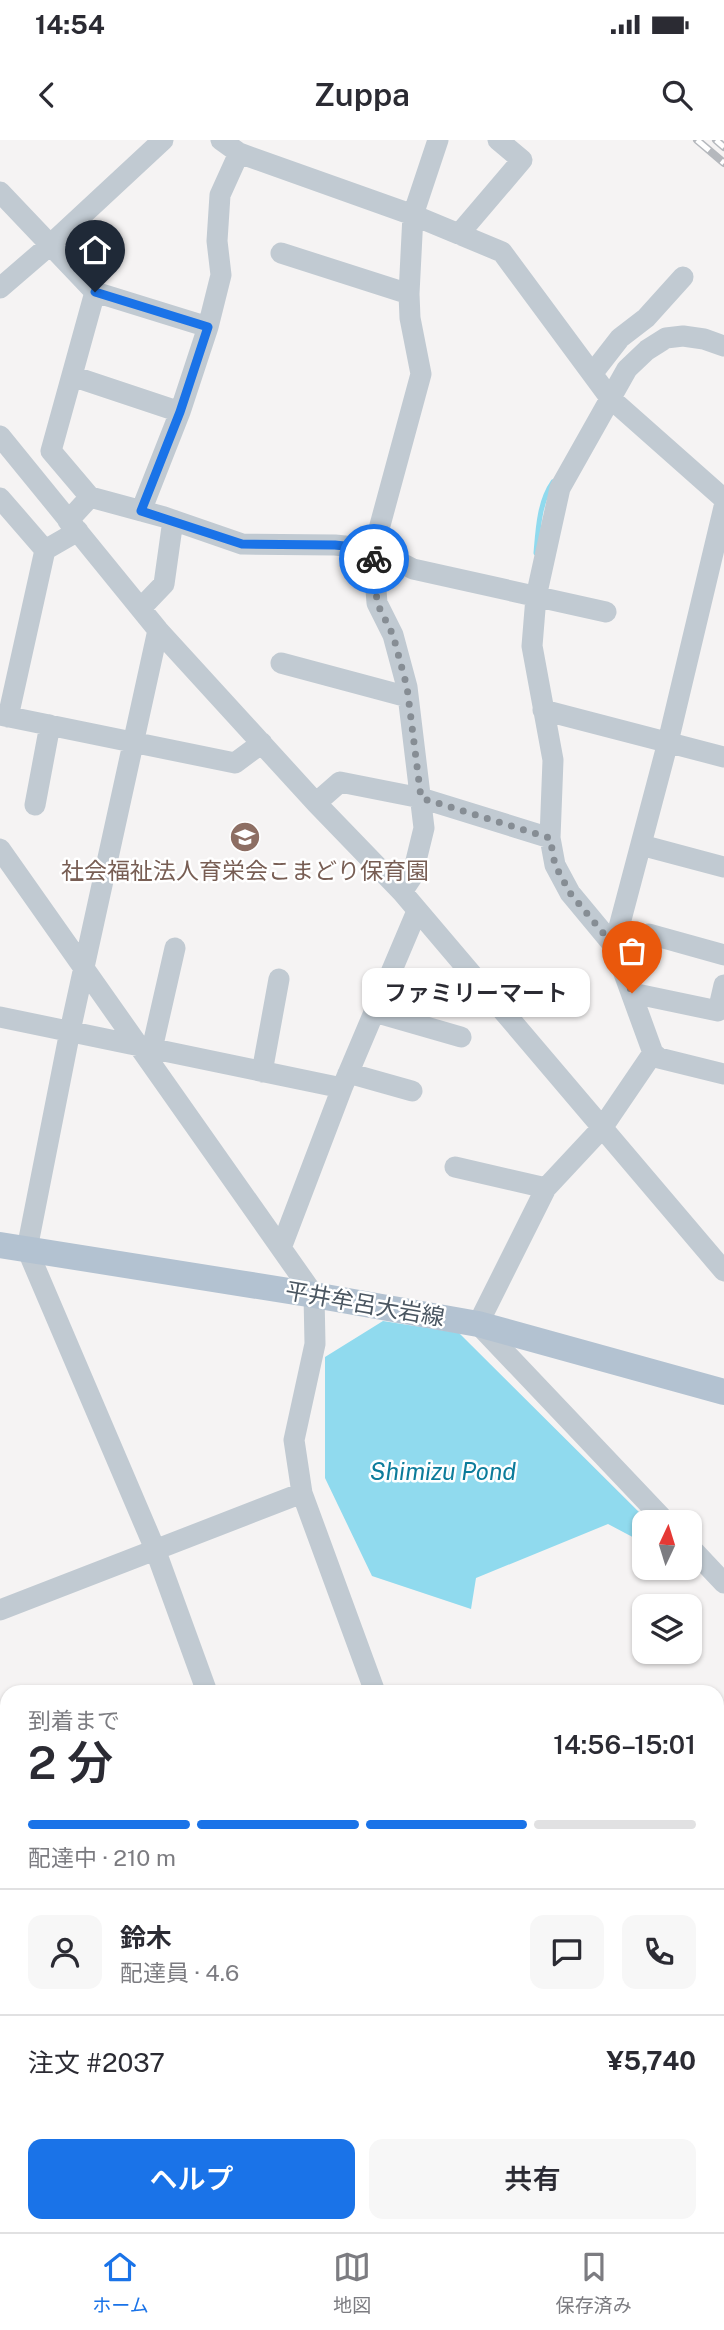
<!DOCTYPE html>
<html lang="ja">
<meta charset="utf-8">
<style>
body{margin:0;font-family:"Public Sans","Noto Sans JP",sans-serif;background:#f7f7f7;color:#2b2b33;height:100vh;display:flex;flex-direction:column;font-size:26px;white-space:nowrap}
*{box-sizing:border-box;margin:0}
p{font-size:23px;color:#7c7c81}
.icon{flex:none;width:38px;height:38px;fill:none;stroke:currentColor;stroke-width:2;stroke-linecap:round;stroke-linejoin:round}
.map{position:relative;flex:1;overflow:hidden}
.drawer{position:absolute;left:0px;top:1545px;width:724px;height:548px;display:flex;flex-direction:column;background:#fff;border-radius:21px 21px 0 0;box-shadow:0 2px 5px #0004}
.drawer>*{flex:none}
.needle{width:46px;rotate:4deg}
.tools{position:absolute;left:632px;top:1370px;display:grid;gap:14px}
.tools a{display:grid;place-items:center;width:70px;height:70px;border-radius:14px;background:#fff;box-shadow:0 2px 5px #0004;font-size:35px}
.pin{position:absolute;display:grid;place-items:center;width:60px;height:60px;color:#fff;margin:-72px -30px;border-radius:50% 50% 50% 0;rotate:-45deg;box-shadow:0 0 7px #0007}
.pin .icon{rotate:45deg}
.courier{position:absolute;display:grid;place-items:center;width:70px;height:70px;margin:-35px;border:5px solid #1a73e8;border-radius:50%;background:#fff;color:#222;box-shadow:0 2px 9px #0007}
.bubble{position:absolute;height:49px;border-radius:14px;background:#fff;box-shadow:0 2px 5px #0004;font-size:23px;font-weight:600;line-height:49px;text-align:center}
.summary em{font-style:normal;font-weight:600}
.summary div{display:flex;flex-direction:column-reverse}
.summary{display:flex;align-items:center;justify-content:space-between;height:119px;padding:0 28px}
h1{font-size:46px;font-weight:600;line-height:52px}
.bar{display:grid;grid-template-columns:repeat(4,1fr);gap:10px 7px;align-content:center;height:84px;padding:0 28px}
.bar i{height:9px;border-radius:5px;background:#e1e1e2}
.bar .selected{background:#1a73e8}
.bar p{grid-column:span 4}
.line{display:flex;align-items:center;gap:18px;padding:0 28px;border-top:2px solid #e1e1e2}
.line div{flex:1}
.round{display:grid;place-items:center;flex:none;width:74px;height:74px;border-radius:14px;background:#f7f7f7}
.primary-button{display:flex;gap:14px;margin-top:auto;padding:14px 28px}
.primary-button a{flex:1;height:80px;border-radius:14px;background:#1a73e8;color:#fff;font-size:28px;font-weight:600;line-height:80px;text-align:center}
.primary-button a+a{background:#f7f7f7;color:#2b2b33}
.status{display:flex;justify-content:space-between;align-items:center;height:49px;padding:0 35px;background:#fff;direction:ltr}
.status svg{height:19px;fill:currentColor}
header{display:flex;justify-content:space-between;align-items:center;height:91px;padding:0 28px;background:#fff;font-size:32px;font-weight:600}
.tab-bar{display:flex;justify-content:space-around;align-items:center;height:98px;border-top:2px solid #e1e1e2;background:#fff;font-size:19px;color:#7c7c81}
.tab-bar a{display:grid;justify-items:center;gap:4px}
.tab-bar .selected{color:#1a73e8}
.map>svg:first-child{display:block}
.water{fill:#90daee}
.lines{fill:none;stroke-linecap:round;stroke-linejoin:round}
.stream{stroke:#90daee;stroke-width:5}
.minor{stroke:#c1cad2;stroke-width:21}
.major{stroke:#b3c2d1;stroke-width:26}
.rail-casing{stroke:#b5b8bd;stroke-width:8}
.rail{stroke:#fff;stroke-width:5;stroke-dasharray:16;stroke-linecap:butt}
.done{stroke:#868d94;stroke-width:7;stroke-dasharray:0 12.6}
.route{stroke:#1a73e8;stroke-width:9}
.labels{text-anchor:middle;stroke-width:5;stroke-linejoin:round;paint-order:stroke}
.education-label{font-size:23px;fill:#785e54;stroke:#fff}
.street-label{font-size:23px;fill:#4a5661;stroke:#fff}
.water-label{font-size:24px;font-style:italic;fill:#0c7c9b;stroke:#fff}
</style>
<div class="status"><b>14:54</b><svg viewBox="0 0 49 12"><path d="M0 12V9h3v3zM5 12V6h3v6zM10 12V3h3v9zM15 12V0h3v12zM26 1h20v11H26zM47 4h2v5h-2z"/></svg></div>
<header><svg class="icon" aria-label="back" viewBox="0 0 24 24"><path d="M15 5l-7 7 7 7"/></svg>Zuppa<svg class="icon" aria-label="search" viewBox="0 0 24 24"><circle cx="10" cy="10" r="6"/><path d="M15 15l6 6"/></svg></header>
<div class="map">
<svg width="724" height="2092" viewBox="0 0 724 2092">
<rect width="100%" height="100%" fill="#f5f3f3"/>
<path class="water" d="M383,1181L459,1193L649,1382H644V1401L642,1402L608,1384L476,1438L471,1469L372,1436L325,1338V1217Z"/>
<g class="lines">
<path class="stream" d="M536,413C538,390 539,362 553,342"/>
<path class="minor" d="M221,0L239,13L413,75L502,112L610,258L724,359
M0,52L95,152L208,187
M459,94L522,20L498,0
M281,113L409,154
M0,148L50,105L163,0
M724,206L704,199L683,196L666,198L647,210L627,229L560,348L536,457L532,506L553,620L550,698L555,725L570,753L614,806L653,913L659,918L724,934
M592,234L620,198L646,178L683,137
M72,236L180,272
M0,296L158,490L316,663L402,752L724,1131
M90,357L51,311L95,152
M0,358L45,410
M724,367L668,602L614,806L635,802L649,794L724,815
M141,371L180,272L208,187L221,135L217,101L220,55L239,13
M68,381L90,357L164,377L242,404L335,405L364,408L384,414L413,429L606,472
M142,467L164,444L173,380
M158,490L70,891L27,1109L155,1409L207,1552
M281,523L408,557
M543,570L724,617
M0,575L235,623L262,603
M8,577L45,410L78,391
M316,663L340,642L421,658L550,698
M35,665L50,585
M641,705L724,727
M0,709L314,1155L315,1204L294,1300L302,1353L375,1552
M402,752L412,737L424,688L407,547L393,495L377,463L373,411L421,234L410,178L409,154L413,75L438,0
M632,853L718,871L724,845
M374,872L461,897
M0,877L342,948
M152,909L175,808
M653,913L602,988L546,1048L478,1184L666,1382
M262,932L279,839
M348,933L412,951
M455,1027L546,1048
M281,1108L342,948L417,771
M690,1407L724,1443
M0,1470L302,1353
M718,1718L724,1716
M0,1841L7,1838
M0,1858L7,1872
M0,2000L7,1998
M718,2023L724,2040
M91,2086L94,2092
M415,2086L418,2092"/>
<path class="major" d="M0,1105L314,1155L478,1184L724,1252"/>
<g class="rail-casing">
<path id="rail" d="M697,0L724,23
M716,0L724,7"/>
</g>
<use href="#rail" class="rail"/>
</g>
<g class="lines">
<path class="done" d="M374,419L377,463L393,495L407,547L421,658L550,698L555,725L570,753L614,806L632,853"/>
<path class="route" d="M95,152L208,187L180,272L141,371L242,404L335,405L364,408L373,411L374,419"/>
</g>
<defs>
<g id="school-disc" transform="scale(1.575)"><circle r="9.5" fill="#8d6e63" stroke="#fff"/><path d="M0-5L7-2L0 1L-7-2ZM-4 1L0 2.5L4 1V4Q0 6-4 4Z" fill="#fff"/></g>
</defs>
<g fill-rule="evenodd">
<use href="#school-disc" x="245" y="697"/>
</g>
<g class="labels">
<g class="education-label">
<text x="245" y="739">社会福祉法人育栄会こまどり保育園</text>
</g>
<g class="street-label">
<text transform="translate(365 1164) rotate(10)" y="8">平井牟呂大岩線</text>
</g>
<g class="water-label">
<text x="443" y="1340">Shimizu Pond</text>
</g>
</g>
</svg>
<div class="tools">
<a><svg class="needle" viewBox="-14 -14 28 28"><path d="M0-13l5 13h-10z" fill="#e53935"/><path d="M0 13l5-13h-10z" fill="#7c7c81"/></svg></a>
<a><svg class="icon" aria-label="layers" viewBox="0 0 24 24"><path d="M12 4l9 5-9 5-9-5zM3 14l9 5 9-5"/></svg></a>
</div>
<div class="pin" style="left:632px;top:853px;background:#ea580c"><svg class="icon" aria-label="bag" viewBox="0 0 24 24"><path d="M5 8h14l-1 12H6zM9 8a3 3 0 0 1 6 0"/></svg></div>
<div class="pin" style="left:95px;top:152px;background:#1f2937"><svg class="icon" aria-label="home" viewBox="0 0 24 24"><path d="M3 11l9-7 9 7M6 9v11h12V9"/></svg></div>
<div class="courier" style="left:374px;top:419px"><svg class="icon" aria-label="bike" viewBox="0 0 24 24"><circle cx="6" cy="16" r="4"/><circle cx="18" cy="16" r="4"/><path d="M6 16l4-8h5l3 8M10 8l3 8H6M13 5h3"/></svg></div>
<div class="bubble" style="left:362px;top:828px;width:228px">ファミリーマート</div>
<section class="drawer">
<div class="summary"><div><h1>2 分</h1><p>到着まで</p></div><em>14:56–15:01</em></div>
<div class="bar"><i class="selected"></i><i class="selected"></i><i class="selected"></i><i></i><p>配達中 · 210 m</p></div>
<div class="line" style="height:126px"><a class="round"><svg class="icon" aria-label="person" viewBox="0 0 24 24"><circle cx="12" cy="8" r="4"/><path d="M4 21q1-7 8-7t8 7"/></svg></a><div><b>鈴木</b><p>配達員 · 4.6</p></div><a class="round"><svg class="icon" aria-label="chat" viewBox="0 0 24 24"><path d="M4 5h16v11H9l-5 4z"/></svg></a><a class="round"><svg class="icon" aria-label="phone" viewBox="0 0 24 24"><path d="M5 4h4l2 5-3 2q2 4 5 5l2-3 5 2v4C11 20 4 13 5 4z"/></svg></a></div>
<div class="line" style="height:91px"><div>注文 #2037</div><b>¥5,740</b></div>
<div class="primary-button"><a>ヘルプ</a><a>共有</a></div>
</section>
</div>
<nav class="tab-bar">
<a class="selected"><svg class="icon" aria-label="home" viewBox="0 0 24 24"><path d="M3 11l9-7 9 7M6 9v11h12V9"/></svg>ホーム</a>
<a><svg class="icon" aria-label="map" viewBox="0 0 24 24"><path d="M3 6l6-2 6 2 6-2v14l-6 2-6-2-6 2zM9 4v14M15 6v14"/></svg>地図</a>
<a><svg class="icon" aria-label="saved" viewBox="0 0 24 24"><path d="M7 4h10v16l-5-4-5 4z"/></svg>保存済み</a>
</nav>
